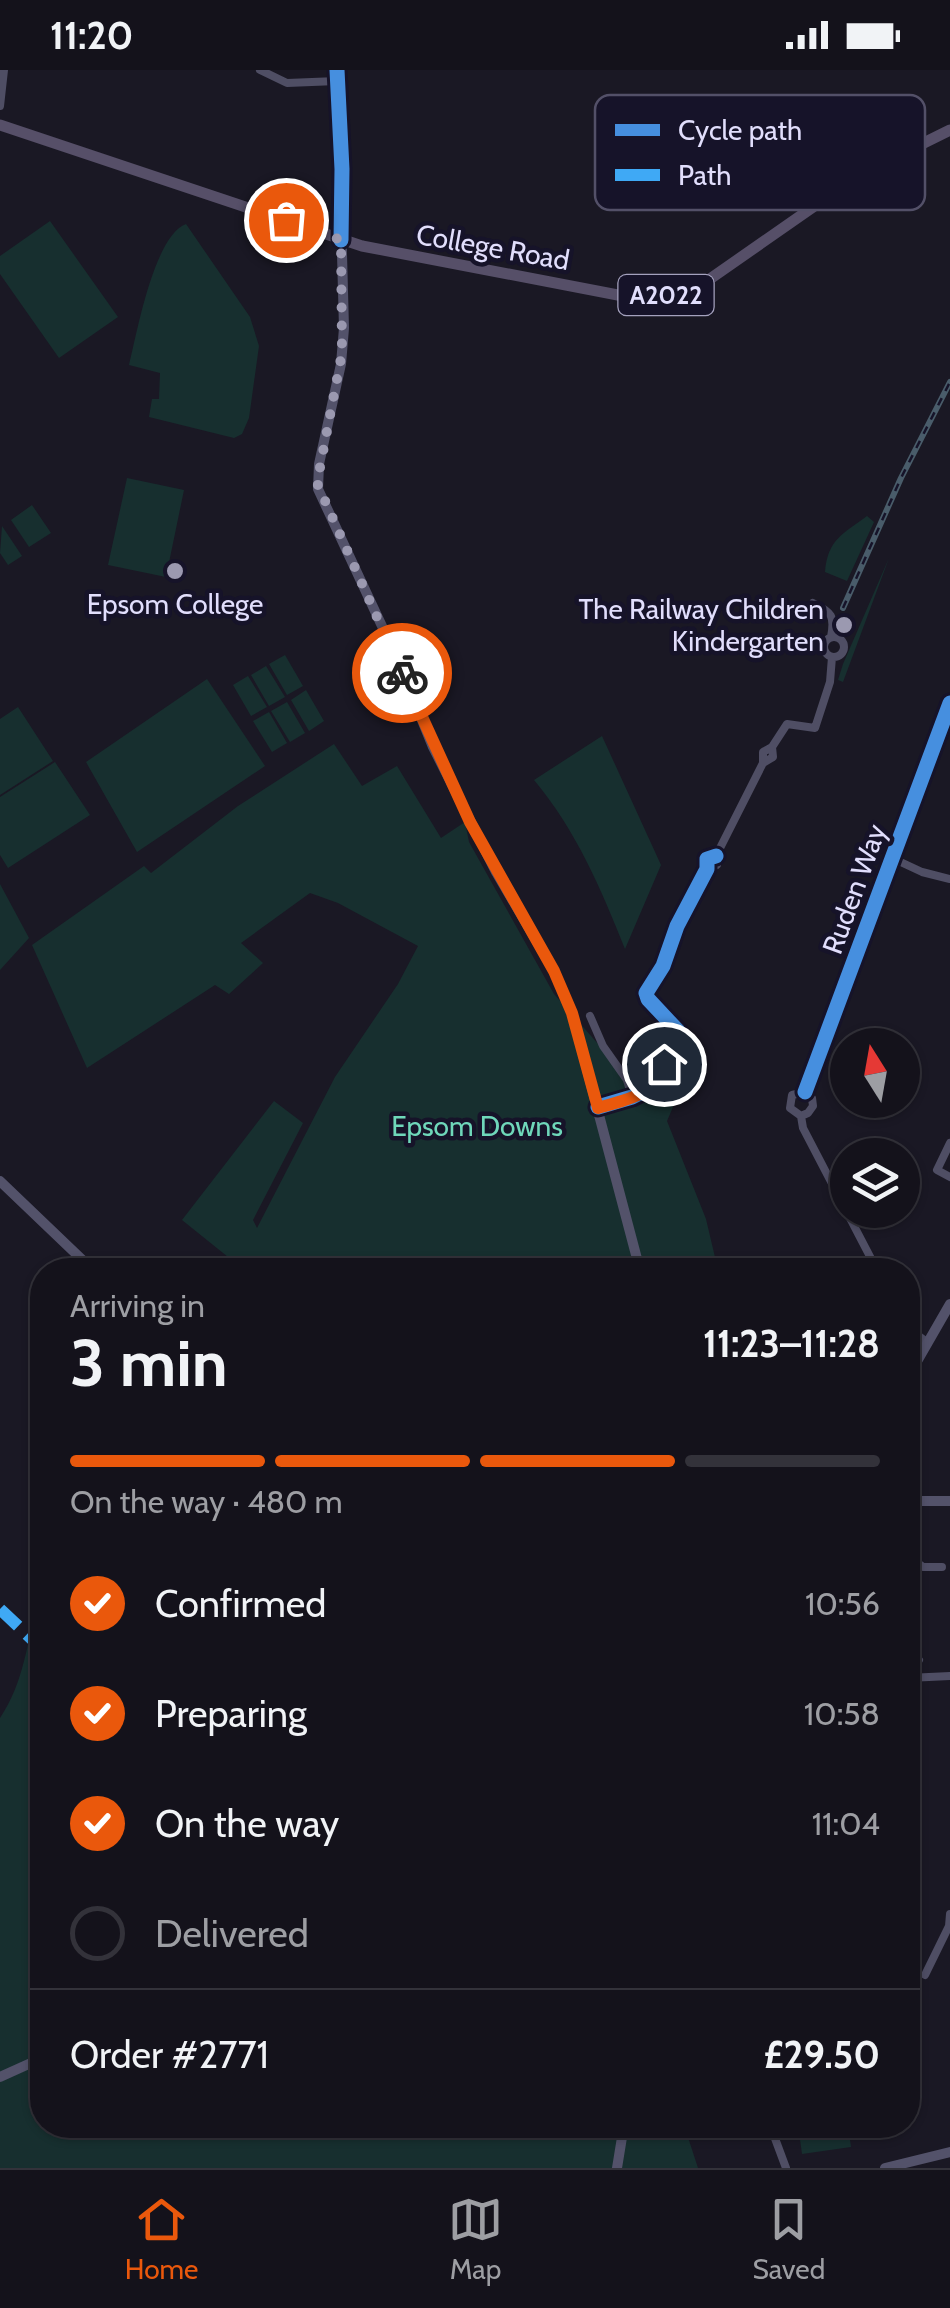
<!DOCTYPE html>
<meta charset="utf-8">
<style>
body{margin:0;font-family:Cabin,sans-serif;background:#1d1b24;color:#f1f3f6;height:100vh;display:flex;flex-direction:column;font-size:38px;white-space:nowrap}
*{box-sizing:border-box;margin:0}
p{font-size:32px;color:#9d9ea3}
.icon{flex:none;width:55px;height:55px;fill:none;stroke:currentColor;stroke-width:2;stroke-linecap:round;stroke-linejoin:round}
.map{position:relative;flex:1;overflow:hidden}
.sheet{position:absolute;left:30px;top:1188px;width:890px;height:880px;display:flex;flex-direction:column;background:#14121b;border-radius:40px;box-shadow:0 2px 8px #0004,0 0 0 2px #33323a}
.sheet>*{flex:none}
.needle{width:65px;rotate:349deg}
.controls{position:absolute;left:830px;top:958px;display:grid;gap:20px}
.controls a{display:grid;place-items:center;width:90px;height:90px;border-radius:50%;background:#14121b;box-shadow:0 2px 8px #0004,0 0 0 2px #33323a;font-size:50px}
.pin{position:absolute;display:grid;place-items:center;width:85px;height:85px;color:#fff;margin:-42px;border:5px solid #fff;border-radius:50%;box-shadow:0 2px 10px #0007}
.courier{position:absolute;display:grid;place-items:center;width:100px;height:100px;margin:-50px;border:8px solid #ea580c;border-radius:50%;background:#fff;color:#222;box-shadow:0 2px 12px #0007}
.overview em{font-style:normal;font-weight:700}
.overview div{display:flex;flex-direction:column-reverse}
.overview{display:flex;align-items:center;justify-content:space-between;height:170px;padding:0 40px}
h1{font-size:65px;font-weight:700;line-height:75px}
.bar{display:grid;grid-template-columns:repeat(4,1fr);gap:15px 10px;align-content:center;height:120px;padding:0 40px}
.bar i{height:12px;border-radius:8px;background:#33323a}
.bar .active{background:#ea580c}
.bar p{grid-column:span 4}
.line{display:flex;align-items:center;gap:25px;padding:0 40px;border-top:2px solid #33323a}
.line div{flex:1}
ol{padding:0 40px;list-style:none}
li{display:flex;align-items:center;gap:30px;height:110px}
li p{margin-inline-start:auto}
li .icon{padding:10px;border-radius:50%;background:#ea580c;color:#fff;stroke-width:4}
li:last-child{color:#9d9ea3}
li i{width:55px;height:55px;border:5px solid #33323a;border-radius:50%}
.status{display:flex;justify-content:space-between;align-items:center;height:70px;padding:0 50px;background:#14121b;direction:ltr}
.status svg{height:28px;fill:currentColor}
.tabs{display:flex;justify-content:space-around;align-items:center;height:140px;border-top:2px solid #33323a;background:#14121b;font-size:28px;color:#9d9ea3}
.tabs a{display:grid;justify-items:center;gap:5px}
.tabs .active{color:#ea580c}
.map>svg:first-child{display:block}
.green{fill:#172f2f}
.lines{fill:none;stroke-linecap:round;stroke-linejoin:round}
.street{stroke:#4f4e64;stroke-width:8}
.secondary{stroke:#53526a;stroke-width:10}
.primary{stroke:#564f68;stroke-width:11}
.rail-casing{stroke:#495c6a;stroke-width:6}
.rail{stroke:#161329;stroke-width:2.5;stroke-dasharray:8;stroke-linecap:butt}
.quiet{stroke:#3fa9f5;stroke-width:12;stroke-dasharray:25 12;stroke-linecap:butt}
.cycleway-casing{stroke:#161329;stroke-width:21}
.cycleway{stroke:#468fdf;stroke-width:15}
.done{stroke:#9b99b0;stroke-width:10;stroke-dasharray:0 18}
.route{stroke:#ea580c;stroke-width:12}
.poi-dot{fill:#9b99b0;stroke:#161329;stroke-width:4}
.labels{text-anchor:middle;stroke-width:9;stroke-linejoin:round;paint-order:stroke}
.shield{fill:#161329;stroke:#a4a1bd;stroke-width:2.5}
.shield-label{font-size:25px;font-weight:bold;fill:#e1defc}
.street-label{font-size:28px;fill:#e1defc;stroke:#161329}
.poi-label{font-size:28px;fill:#e1defc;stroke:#161329}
.park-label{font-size:28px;fill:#6fd7ba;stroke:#161329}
.key{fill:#161329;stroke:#535068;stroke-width:2.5}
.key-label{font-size:28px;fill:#e1defc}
</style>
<div class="status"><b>11:20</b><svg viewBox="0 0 49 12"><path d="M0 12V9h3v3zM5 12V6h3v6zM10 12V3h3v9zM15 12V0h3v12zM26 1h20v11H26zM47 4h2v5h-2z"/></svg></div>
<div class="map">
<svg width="950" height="2098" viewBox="0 0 950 2098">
<rect width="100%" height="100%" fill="#1a1824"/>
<path class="green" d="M50,151L118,247L59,288L0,204V186Z
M186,154L250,247L259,276L249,348L242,364L234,368L149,347L152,329H159L160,303L129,295C137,263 154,166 186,154Z
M127,408L184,420L166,507L108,495Z
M32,435L51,463L29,477L11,450Z
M867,446L874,452L847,511L825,502C828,469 843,464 867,446Z
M2,456L22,486L8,495L0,483Z
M889,488L843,612L838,610L843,594Z
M285,585L303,616L287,625L269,594Z
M266,596L285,627L269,636L251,605Z
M248,606L267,637L251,646L233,615Z
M207,609L265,696L137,782L86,692Z
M306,620L324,651L309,661L291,630Z
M287,632L305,663L290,672L271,641Z
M18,637L53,691L0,725V649Z
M269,642L287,673L272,682L253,651Z
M602,666L661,795L625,879C601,819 576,760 534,710Z
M334,674L362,716L397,696L441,768L465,752L469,772L554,924L644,1026L660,1021L690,966L700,974L667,1051L706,1149L718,1200H229L233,1191L182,1150L274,1031L303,1053L253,1150L257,1158L335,1007L398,914L418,876L338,833L310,823L241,873L263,893L229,924L215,915L87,998L32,875L144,796L151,803L238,736Z
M55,692L90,745L8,798L0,785V727Z
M0,814L29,868L0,900Z
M42,1527V2055H684L698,2098H0V1648C24,1612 27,1574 37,1534Z
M798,2055H848L851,2077L802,2084Z"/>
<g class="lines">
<path class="street" d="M260,0L287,13L337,11
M0,36L4,0
M813,533C832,542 835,546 831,567
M824 577a10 10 0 1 1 20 0a10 10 0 1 1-20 0Z
M763,693L773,687L772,677L787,654L815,658L830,612L832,587
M892,788L922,802L950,809
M707,799L717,795L716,786L763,693V682L772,677
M590,946L603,976L627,1010L632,1027
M805,1022L950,633
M805,1022L792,1025L790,1038L801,1046L803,1058L877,1200
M598,1037L632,1027L654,1016L664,994L679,973L678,961L648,929L646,923L663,896L677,856L707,799V789L716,786
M801,1046L808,1043L813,1036L812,1028L805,1022
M950,1073L937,1100L950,1107
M908,1258L928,1273
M912,1431L915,1491L923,1497H942
M908,1606L919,1590
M908,1608L950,1606
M925,1905L949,1856L950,1844
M770,2055L786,2098"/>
<path class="secondary" d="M337,0L344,258L341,294L319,394L318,419L395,584L433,677L496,802L554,901L572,943L640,1200
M0,1111L93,1200
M908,1307L950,1234
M908,1431H950
M0,2007L42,1988
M617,2098L624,2055
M885,2098L950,2082"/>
<path class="primary" d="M0,55L362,176L623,226H664L707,211L859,105L950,60"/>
<g class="rail-casing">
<path id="rail" d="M843,538L901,408L950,312"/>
</g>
<use href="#rail" class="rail"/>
<path class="quiet" d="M0,1539L39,1576"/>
<g class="cycleway-casing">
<path id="cycleway" d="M337,0L342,99L341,170
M805,1022L950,633
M598,1037L632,1027L654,1016L664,994L679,973L678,961L648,929L646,923L663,896L677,856L707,799V789L716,786"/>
</g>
<use href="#cycleway" class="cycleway"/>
</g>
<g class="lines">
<path class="done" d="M286,150L341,170L342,283L317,413L402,603"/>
<path class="route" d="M402,603L470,752L554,901L572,943L598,1038C631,1028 650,1028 664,994"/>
</g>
<g class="poi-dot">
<circle cx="175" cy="501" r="10"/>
<circle cx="844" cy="555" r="10"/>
</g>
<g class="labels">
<rect class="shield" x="618.5" y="205" width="95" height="40" rx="8"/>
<g class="shield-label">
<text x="666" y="234">A2022</text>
</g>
<g class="street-label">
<text transform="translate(493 177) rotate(10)" y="10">College Road</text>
<text transform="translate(854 819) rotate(-70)" y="10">Ruden Way</text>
</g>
<g class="poi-label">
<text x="175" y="544">Epsom College</text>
<text x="824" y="549" text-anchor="end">The Railway Children<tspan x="824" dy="32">Kindergarten</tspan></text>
</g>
<g class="park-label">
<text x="477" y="1066">Epsom Downs</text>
</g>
</g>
<rect x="595" y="25" width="330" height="115" rx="15" class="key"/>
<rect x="615" y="54" width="45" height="12" fill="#468fdf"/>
<rect x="615" y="99" width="45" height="12" fill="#3fa9f5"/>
<g class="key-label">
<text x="678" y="70">Cycle path</text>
<text x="678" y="115">Path</text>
</g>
</svg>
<div class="controls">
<a><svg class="needle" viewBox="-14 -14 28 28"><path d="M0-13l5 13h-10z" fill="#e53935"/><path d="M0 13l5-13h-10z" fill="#9d9ea3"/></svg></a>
<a><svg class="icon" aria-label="layers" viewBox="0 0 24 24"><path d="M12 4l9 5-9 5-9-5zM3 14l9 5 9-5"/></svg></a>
</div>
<div class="pin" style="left:286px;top:150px;background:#ea580c"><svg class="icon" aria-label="bag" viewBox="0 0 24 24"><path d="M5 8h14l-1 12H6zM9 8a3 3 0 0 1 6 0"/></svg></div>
<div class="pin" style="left:664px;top:994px;background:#1f2937"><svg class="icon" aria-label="home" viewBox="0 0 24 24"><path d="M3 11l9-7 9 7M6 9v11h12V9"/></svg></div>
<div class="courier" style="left:402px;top:603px"><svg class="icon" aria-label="bike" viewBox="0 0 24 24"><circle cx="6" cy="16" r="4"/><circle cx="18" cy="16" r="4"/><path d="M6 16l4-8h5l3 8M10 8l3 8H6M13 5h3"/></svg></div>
<section class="sheet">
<div class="overview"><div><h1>3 min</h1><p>Arriving in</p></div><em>11:23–11:28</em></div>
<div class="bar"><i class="active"></i><i class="active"></i><i class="active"></i><i></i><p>On the way · 480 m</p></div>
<ol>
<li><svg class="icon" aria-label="check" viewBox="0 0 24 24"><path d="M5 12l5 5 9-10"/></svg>Confirmed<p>10:56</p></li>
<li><svg class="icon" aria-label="check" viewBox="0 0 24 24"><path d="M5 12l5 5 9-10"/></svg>Preparing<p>10:58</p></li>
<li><svg class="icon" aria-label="check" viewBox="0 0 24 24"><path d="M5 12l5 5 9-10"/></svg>On the way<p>11:04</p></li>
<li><i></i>Delivered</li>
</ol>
<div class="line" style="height:130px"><div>Order #2771</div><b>£29.50</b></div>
</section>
</div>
<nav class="tabs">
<a class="active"><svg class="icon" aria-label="home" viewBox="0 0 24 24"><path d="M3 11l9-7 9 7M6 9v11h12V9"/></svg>Home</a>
<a><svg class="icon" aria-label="map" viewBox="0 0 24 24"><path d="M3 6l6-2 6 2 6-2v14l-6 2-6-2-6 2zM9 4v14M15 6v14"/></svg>Map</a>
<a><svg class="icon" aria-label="saved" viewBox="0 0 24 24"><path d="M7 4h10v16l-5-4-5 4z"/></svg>Saved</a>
</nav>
